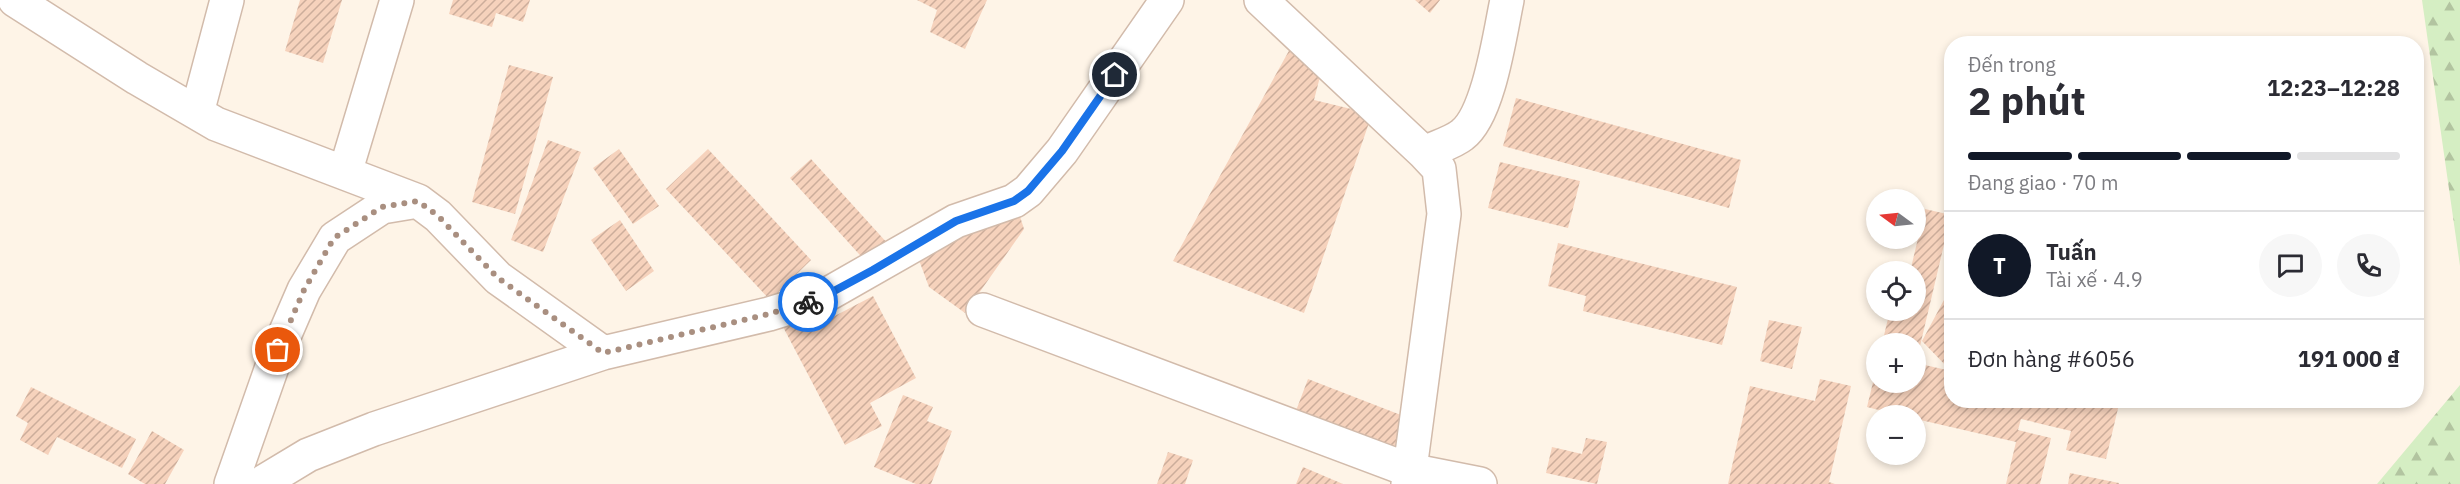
<!DOCTYPE html>
<html lang="vi">
<meta charset="utf-8">
<style>
body{margin:0;font-family:"IBM Plex Sans",sans-serif;background:#f7f7f7;color:#2b2b33;height:100vh;display:flex;flex-direction:column;font-size:22px;white-space:nowrap}
*{box-sizing:border-box;margin:0}
p{font-size:20px;color:#7c7c81}
.icon{flex:none;width:33px;height:33px;fill:none;stroke:currentColor;stroke-width:2;stroke-linecap:round;stroke-linejoin:round}
.map{position:relative;flex:1;overflow:hidden}
.details{position:absolute;left:1944px;top:36px;width:480px;height:372px;display:flex;flex-direction:column;background:#fff;border-radius:24px;box-shadow:0 3px 9px #0003}
.details>*{flex:none}
.needle{width:39px;rotate:285deg}
.fabs{position:absolute;left:1866px;top:189px;display:grid;gap:12px}
.fabs a{display:grid;place-items:center;width:60px;height:60px;border-radius:50%;background:#fff;box-shadow:0 3px 9px #0003;font-size:30px}
.pin{position:absolute;display:grid;place-items:center;width:51px;height:51px;color:#fff;margin:-26px;border:3px solid #fff;border-radius:50%;box-shadow:0 2px 6px #0007}
.courier{position:absolute;display:grid;place-items:center;width:60px;height:60px;margin:-30px;border:4px solid #1a73e8;border-radius:50%;background:#fff;color:#222;box-shadow:0 2px 8px #0007}
.summary em{font-style:normal;font-weight:800}
.summary div{display:flex;flex-direction:column-reverse}
.summary{display:flex;align-items:center;justify-content:space-between;height:102px;padding:0 24px}
h1{font-size:39px;font-weight:800;line-height:45px}
.bar{display:grid;grid-template-columns:repeat(4,1fr);gap:9px 6px;align-content:center;height:72px;padding:0 24px}
.bar i{height:8px;border-radius:4px;background:#e1e1e2}
.bar .on{background:#111827}
.bar p{grid-column:span 4}
.line{display:flex;align-items:center;gap:15px;padding:0 24px;border-top:2px solid #e1e1e2}
.line div{flex:1}
.round{display:grid;place-items:center;flex:none;width:63px;height:63px;border-radius:32px;background:#f7f7f7}
.map>svg:first-child{display:block}
.forest{fill:url(#forest-firs)}
.building{fill:url(#building-hatch)}
.lines{fill:none;stroke-linecap:round;stroke-linejoin:round}
.street-casing{stroke:#d2bbab;stroke-width:36}
.street{stroke:#fff;stroke-width:33}
.done{stroke:#a98f80;stroke-width:6;stroke-dasharray:0 10.8}
.route{stroke:#1a73e8;stroke-width:8}
</style>
<div class="map">
<svg width="2460" height="484" viewBox="0 0 2460 484">
<defs>
<pattern id="forest-firs" width="22" height="20" patternUnits="userSpaceOnUse" patternTransform="scale(1.5)"><rect width="22" height="20" fill="#d5eec3"/><path d="M5 1l3.5 6h-7zM16 11l3.5 6h-7z" fill="#b2c4a0"/></pattern>
<pattern id="building-hatch" width="6" height="6" patternUnits="userSpaceOnUse" patternTransform="scale(1.5)"><rect width="6" height="6" fill="#f6d2bc"/><path d="M-1 1l2-2M0 6l6-6M5 7l2-2" fill="none" stroke="#ccad9b"/></pattern>
</defs>
<rect width="100%" height="100%" fill="#fef4e7"/>
<path class="forest" d="M2422,0H2460V266Z
M2460,385V484H2377Z"/>
<path class="building" d="M300,0H342L323,63L285,51Z
M453,0H530L523,22L496,13L492,27L449,14Z
M917,0H987L965,49L930,32L937,10Z
M1415,0H1440L1430,13Z
M1291,47L1323,65L1314,100L1372,114L1304,313L1173,261Z
M509,65L553,77L515,214L472,202Z
M1516,98L1741,160L1729,208L1503,146Z
M548,140L581,152L543,252L511,240Z
M619,149L659,206L633,224L593,168Z
M708,149L811,260L770,300L666,189Z
M811,159L889,245L868,264L790,178Z
M1500,162L1580,181L1568,228L1488,208Z
M1017,207L1024,229L965,313L929,287L916,252Z
M1925,209L1951,215L1916,363L1951,371L1922,341L1952,285V400H2120L2106,459L2066,450L2071,431L2021,419L2018,430L2051,438L2040,484H2006L2016,442L1916,419V416H1902L1867,407L1876,370V382H1916V344H1882L1890,310H1916V272H1910Z
M620,220L654,271L626,291L591,240Z
M1558,243L1737,287L1722,345L1583,311L1586,296L1548,286Z
M873,296L916,378L870,403L882,426L845,445L781,323L817,304L827,320Z
M1769,320L1802,327L1792,369L1760,361Z
M1308,379L1406,417L1391,455L1294,416Z
M1820,379L1851,386L1829,482L1835,484H1728L1750,386L1815,401Z
M31,387L136,439L122,468L57,437L48,455L20,440L28,423L16,416Z
M903,395L933,407L927,421L952,431L931,484H916L874,467Z
M152,431L184,450L165,484H145L128,474Z
M1586,438L1607,442L1597,484L1546,473L1552,447L1582,454Z
M1168,452L1193,460L1185,484H1157Z
M1303,467L1343,484H1296Z
M2070,473L2119,483V484H2068Z"/>
<g class="lines">
<g class="street-casing">
<path id="street" d="M15,0L137,78L216,124L418,201L438,216L498,278L603,353
M1261,0L1424,153L1439,169L1444,214L1408,484
M197,113L227,0
M1424,153C1436,147 1452,143 1462,135C1489,115 1500,33 1507,0
M345,173L397,0
M983,310L1409,470L1480,484
M231,484L278,350L304,290L335,238L382,207L418,201
M260,484L308,455L374,429L603,353L769,314L821,298L956,221L1014,201L1028,191L1062,151L1167,0"/>
</g>
<use href="#street" class="street"/>
</g>
<g class="lines">
<path class="done" d="M278,350L304,290L334,238L382,207L418,201L438,216L498,278L603,353L769,314L808,302"/>
<path class="route" d="M808,302L821,298L873,270L956,221L1014,201L1028,191L1062,151L1115,75"/>
</g>
</svg>
<div class="fabs">
<a><svg class="needle" viewBox="-14 -14 28 28"><path d="M0-13l5 13h-10z" fill="#e53935"/><path d="M0 13l5-13h-10z" fill="#7c7c81"/></svg></a>
<a><svg class="icon" aria-label="locate" viewBox="0 0 24 24"><circle cx="12" cy="12" r="6"/><path d="M12 2v4M12 18v4M2 12h4M18 12h4"/></svg></a>
<a>+</a>
<a>−</a>
</div>
<div class="pin" style="left:278px;top:350px;background:#ea580c"><svg class="icon" aria-label="bag" viewBox="0 0 24 24"><path d="M5 8h14l-1 12H6zM9 8a3 3 0 0 1 6 0"/></svg></div>
<div class="pin" style="left:1115px;top:75px;background:#1f2937"><svg class="icon" aria-label="home" viewBox="0 0 24 24"><path d="M3 11l9-7 9 7M6 9v11h12V9"/></svg></div>
<div class="courier" style="left:808px;top:302px"><svg class="icon" aria-label="bike" viewBox="0 0 24 24"><circle cx="6" cy="16" r="4"/><circle cx="18" cy="16" r="4"/><path d="M6 16l4-8h5l3 8M10 8l3 8H6M13 5h3"/></svg></div>
<section class="details">
<div class="summary"><div><h1>2 phút</h1><p>Đến trong</p></div><em>12:23–12:28</em></div>
<div class="bar"><i class="on"></i><i class="on"></i><i class="on"></i><i></i><p>Đang giao · 70 m</p></div>
<div class="line" style="height:108px"><b class="round" style="background:#111827;color:#fff">T</b><div><b>Tuấn</b><p>Tài xế · 4.9</p></div><a class="round"><svg class="icon" aria-label="chat" viewBox="0 0 24 24"><path d="M4 5h16v11H9l-5 4z"/></svg></a><a class="round"><svg class="icon" aria-label="phone" viewBox="0 0 24 24"><path d="M5 4h4l2 5-3 2q2 4 5 5l2-3 5 2v4C11 20 4 13 5 4z"/></svg></a></div>
<div class="line" style="height:78px"><div>Đơn hàng #6056</div><b>191 000 ₫</b></div>
</section>
</div>
